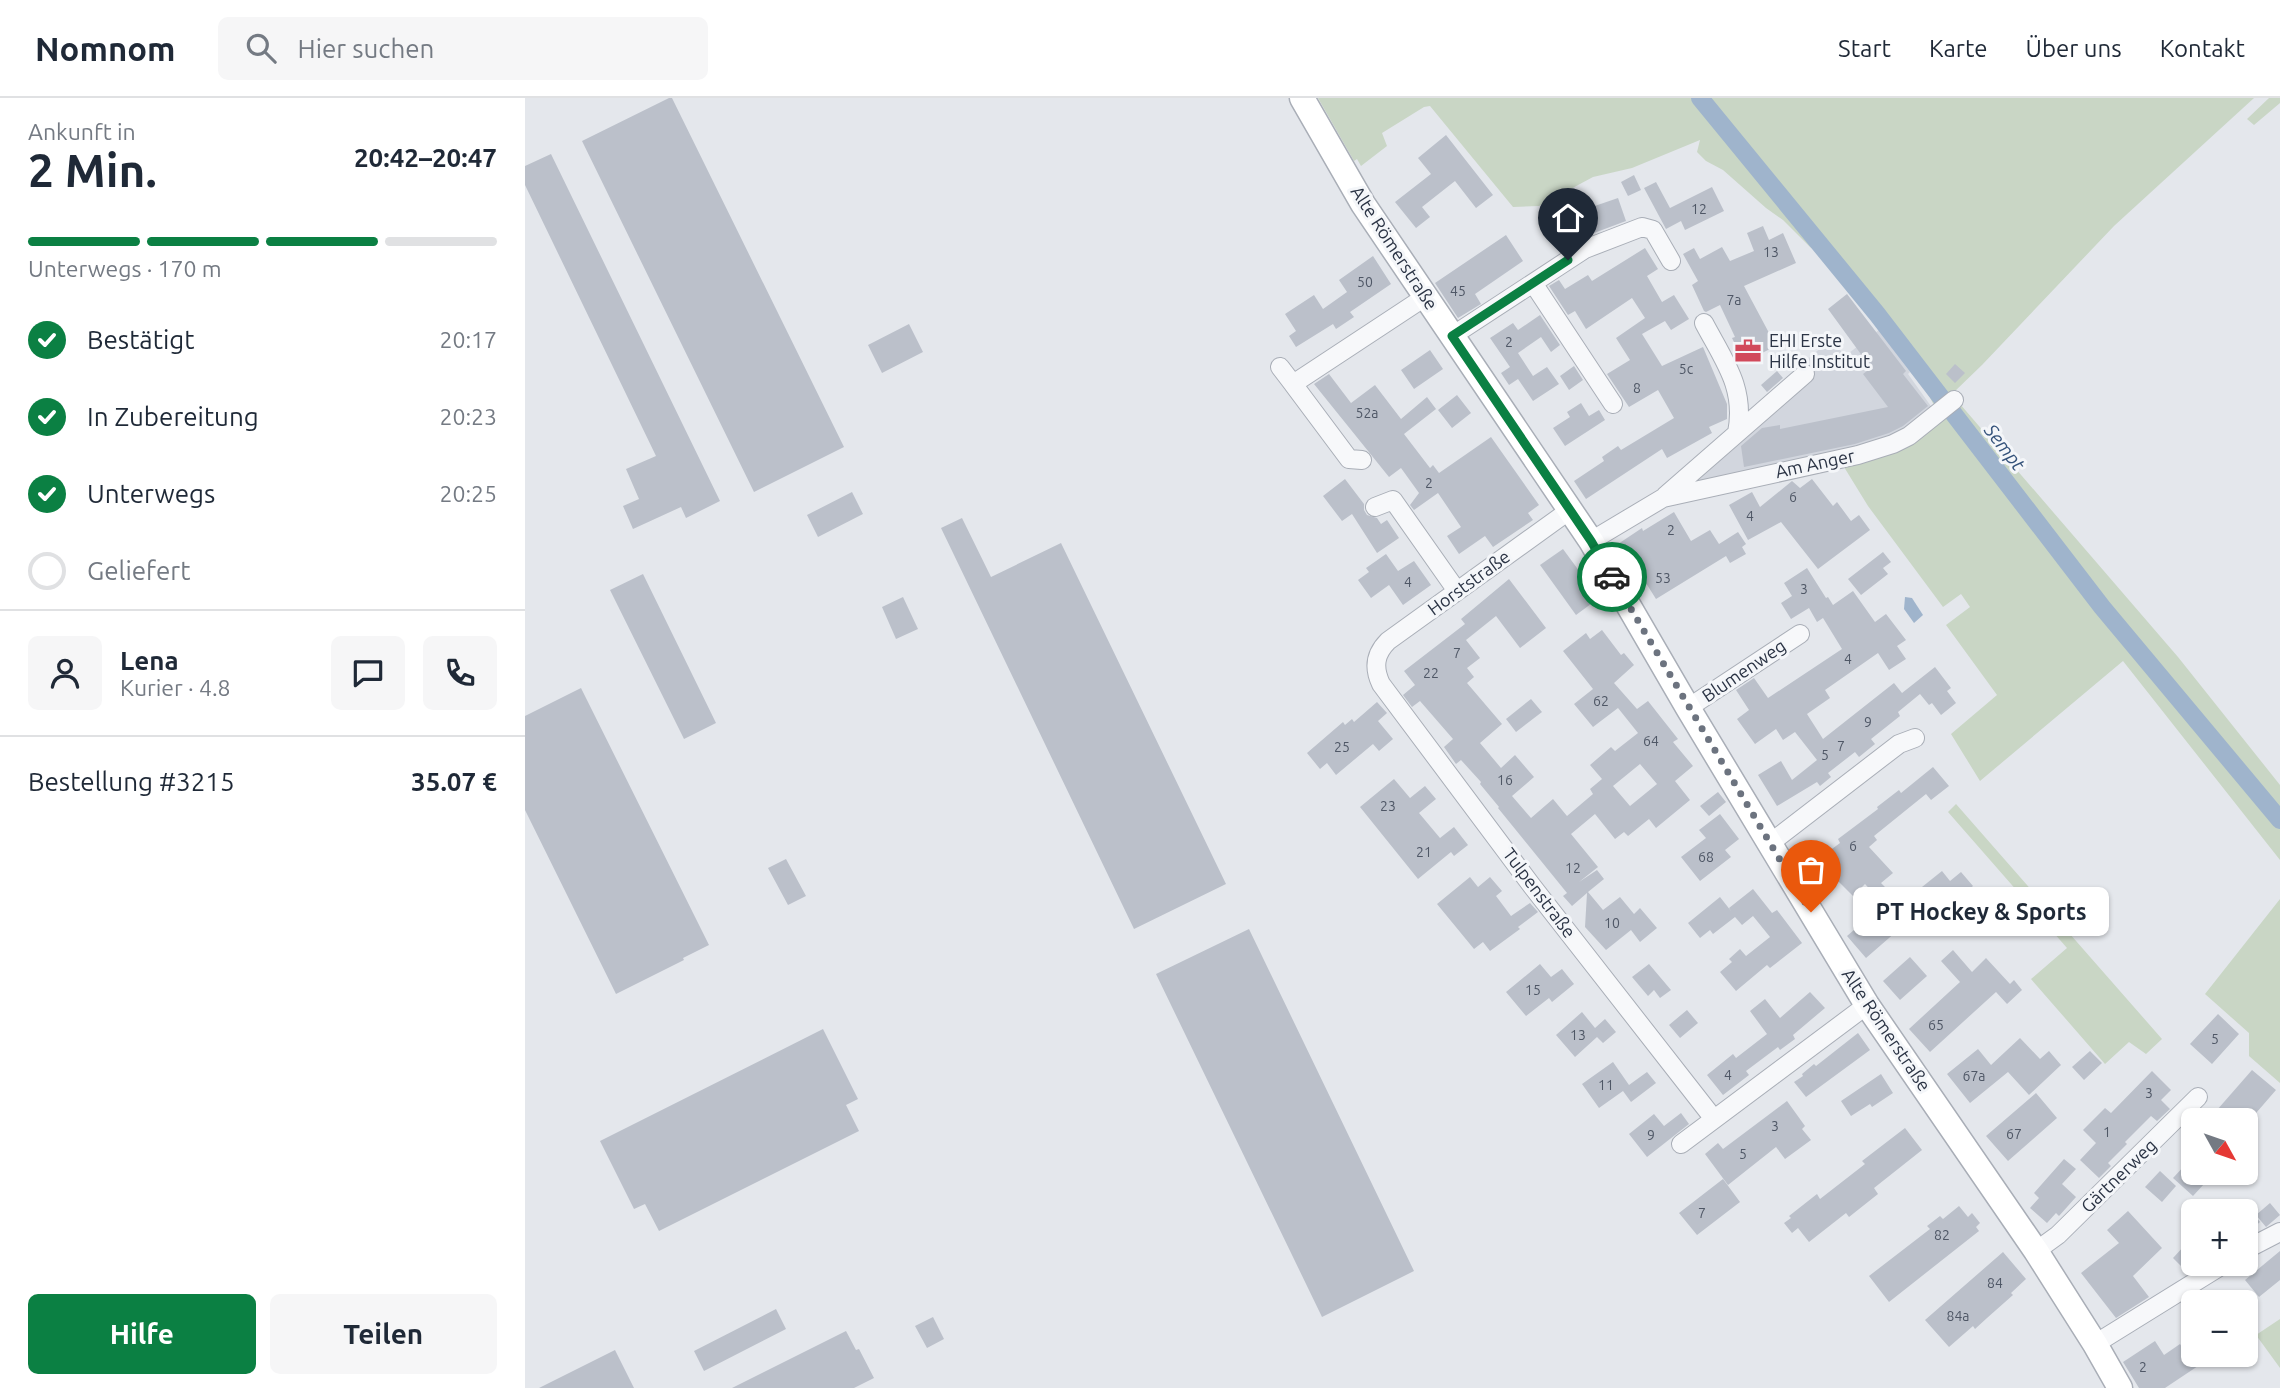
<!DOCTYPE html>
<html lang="de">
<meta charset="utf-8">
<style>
body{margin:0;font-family:Ubuntu,sans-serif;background:#f6f6f7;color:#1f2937;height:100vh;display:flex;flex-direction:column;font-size:26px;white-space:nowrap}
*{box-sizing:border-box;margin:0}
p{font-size:23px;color:#747a83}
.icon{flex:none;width:38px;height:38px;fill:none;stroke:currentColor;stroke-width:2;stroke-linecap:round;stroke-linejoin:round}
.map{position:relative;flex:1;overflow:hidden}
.side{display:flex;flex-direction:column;background:#fff;width:525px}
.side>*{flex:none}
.needle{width:46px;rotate:130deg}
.tools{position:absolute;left:1656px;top:1010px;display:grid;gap:14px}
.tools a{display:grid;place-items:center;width:77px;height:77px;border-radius:10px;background:#fff;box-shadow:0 2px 5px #0004;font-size:35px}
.pin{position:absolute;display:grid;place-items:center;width:60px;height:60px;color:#fff;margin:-72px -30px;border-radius:50% 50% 50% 0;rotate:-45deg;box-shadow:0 0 7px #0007}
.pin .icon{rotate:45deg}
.courier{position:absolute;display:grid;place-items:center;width:70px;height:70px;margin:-35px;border:5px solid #0b8043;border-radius:50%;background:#fff;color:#222;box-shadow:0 2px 9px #0007}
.bubble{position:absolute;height:49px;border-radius:10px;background:#fff;box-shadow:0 2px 5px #0004;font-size:23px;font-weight:700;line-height:49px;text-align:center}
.overview em{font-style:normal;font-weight:700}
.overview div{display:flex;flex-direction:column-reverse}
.overview{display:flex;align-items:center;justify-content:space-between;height:119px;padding:0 28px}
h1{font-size:46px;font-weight:700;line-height:52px}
.bar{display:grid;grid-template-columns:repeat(4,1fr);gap:10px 7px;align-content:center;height:84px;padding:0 28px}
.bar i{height:9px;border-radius:5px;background:#e0e1e3}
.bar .selected{background:#0b8043}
.bar p{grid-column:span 4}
.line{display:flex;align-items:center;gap:18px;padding:0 28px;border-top:2px solid #e0e1e3}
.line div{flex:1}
.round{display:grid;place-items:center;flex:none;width:74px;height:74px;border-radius:10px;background:#f6f6f7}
ol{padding:0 28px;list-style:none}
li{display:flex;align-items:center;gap:21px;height:77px}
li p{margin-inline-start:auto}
li .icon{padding:7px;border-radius:50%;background:#0b8043;color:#fff;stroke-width:4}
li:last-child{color:#747a83}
li i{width:38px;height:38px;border:4px solid #e0e1e3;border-radius:50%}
.cta{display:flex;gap:14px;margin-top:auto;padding:14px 28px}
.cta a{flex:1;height:80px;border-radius:10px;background:#0b8043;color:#fff;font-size:28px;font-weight:700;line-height:80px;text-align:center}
.cta a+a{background:#f6f6f7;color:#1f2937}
header{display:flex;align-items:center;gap:42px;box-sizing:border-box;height:98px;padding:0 35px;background:#fff;border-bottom:2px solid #e0e1e3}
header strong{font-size:33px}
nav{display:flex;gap:38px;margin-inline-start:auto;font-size:24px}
.search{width:490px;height:63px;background:#f6f6f7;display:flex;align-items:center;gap:18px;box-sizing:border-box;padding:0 24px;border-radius:10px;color:#747a83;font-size:26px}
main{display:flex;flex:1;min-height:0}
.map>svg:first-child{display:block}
.built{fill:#d2d6de}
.green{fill:#c9d6c5}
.water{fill:#9fb4cc}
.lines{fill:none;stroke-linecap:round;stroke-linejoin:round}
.canal{stroke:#9fb4cc;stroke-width:18}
.building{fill:#bbc0ca;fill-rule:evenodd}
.street-casing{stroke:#a9aeb7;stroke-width:20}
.secondary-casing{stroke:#a9aeb7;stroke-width:27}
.street{stroke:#f7f8fa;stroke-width:18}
.secondary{stroke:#fff;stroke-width:24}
.done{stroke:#6c737f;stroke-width:7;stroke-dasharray:0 12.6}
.route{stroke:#0b8043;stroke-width:9}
.labels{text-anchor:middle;stroke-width:6;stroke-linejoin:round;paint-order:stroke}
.number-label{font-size:14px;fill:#4f5766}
.street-label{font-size:18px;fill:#2b3445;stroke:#f4f6f9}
.poi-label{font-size:18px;fill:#2b3445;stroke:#f4f6f9;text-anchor:start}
.water-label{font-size:19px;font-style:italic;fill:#34527a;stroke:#f4f6f9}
</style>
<header>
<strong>Nomnom</strong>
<div class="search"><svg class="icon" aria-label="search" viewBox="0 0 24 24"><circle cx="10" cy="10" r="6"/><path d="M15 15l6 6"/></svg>Hier suchen</div>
<nav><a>Start</a><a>Karte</a><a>Über uns</a><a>Kontakt</a></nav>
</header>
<main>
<section class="side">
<div class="overview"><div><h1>2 Min.</h1><p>Ankunft in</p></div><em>20:42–20:47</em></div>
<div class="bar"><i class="selected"></i><i class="selected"></i><i class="selected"></i><i></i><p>Unterwegs · 170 m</p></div>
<ol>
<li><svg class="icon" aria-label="check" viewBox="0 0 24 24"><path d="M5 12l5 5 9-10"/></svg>Bestätigt<p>20:17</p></li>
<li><svg class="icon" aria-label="check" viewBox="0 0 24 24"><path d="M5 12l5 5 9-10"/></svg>In Zubereitung<p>20:23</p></li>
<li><svg class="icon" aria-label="check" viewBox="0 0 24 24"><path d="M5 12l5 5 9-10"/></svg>Unterwegs<p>20:25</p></li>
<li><i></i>Geliefert</li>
</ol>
<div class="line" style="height:126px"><a class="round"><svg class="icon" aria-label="person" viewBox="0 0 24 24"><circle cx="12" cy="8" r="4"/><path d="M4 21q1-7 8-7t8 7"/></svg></a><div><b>Lena</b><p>Kurier · 4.8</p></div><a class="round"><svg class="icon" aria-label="chat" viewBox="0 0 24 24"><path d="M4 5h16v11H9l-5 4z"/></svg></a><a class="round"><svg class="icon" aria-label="phone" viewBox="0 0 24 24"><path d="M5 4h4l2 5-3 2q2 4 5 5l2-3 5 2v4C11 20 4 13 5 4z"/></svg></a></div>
<div class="line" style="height:91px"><div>Bestellung #3215</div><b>35.07 €</b></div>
<div class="cta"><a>Hilfe</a><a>Teilen</a></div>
</section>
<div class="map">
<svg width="1755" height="1290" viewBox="0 0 1755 1290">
<rect width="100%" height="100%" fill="#e4e7ec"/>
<path class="built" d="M1354,232L1385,274L1383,276L1408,311L1364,342L1177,387L1169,380L1286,279L1284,260L1306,241L1320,258Z"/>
<path class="green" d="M793,0H1729L1589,128L1457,267L1428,295L1410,309L1403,296L1401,270L1372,229L1321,173L1285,149L1258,122L1241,110L1198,72L1181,63L1172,54L1175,42L1107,70L1068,79L1014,108L988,109L905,8L899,9L857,35L862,48L836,68L832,61L829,63Z
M1744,0H1755V5L1729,27L1722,21Z
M1435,306L1653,559L1755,687V762L1598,563L1455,683L1426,636L1472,597L1421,527L1445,509L1436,496L1418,509L1343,408L1319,369V367Z
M1431,706L1637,941L1621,956L1604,944L1580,966L1506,881L1542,850L1423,714Z
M1755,801V985L1724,958V935L1680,896Z
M1755,1221V1270L1731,1237Z"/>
<path class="water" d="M1380,499L1387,500L1398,517L1389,525L1379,511Z"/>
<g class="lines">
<path class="canal" d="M1175,0L1352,216L1577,509L1755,722"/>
</g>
<path class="building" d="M144,0H147L319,349L229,394L57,43Z
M921,37L968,97L951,110L930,83L897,109L905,119L891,130L870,104L906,76L893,60Z
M26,56L195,403L161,420L156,409L108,431L98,408L114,401L101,371L131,358L0,87V68Z
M1109,77L1116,92L1103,98L1096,84Z
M1131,84L1145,110L1187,89L1199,113L1160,132L1156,123L1141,131L1119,90Z
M1093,100L1101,123L1069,135L1061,111Z
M1238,128L1244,142L1258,135L1271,165L1219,188L1251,248L1219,264L1207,240L1210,239L1195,207L1181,214L1179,213L1167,187L1173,183L1158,156L1169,150L1175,161L1197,149L1205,163L1229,153L1222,135Z
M981,137L998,163L950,196L956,206L933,220L910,185Z
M1120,150L1133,171L1122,178L1137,204L1149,197L1164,221L1146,232L1140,223L1117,236L1137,268L1178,249L1202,306V321L1184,329L1187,335L1142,360L1137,351L1061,401L1049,383L1079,363L1077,359L1093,348L1096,352L1149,320L1133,292L1104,309L1082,276L1105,262L1091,240L1120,220L1107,200L1061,231L1050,213L1043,217L1024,188L1034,182L1040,191L1063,177L1067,183Z
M848,158L866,186L825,214L829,219L811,231L808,226L771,249L764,238L771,233L760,216L789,197L798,211L822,194L814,182Z
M1322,196L1381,273L1378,276L1403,308L1378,328L1364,335L1330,346L1219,369L1216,348L1237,330L1255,327V331L1363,309L1338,276L1346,270L1303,211Z
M1015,217L1035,247L1026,254L1016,239L993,255L1008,278L1022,269L1034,286L1008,303L993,281L984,287L976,275L985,269L965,240L988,225L993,232Z
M384,226L398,254L357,275L343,247Z
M905,252L918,271L889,291L876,272Z
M1430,266L1440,275L1430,285L1421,276Z
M1049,268L1058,282L1044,292L1035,278Z
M1252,273L1258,280L1242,294L1236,287Z
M804,276L826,305L850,287L876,321L902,299L911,311L879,336L905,370L908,367L914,375L966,339L1014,407L1003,415L1008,422L968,449L960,438L934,456L922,438L936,429L913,395L889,412L885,407L894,395L876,370L864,379L789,286Z
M932,297L946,315L927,330L913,312Z
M1056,305L1064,318L1074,312L1080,322L1040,348L1028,330L1045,319L1042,314Z
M820,381L839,406V412L842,417L852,420L856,426L862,422L874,440L852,455L827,416L817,423L798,398Z
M1287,381L1308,408L1312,404L1326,423L1334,417L1345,432L1293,471L1256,424L1223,442L1204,407L1227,394L1235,409L1267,383L1275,390Z
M327,394L338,416L293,439L282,417Z
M1149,414L1166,443L1185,432L1194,446L1213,434L1221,446L1217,449L1221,456L1205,465L1201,458L1131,501L1109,466L1107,468L1093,446L1117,430L1118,433Z
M437,420L466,479L536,445L701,786L609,831L416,430Z
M1038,451L1074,500L1051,517L1015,467Z
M1358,454L1366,464L1358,470L1363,476L1336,497L1323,481Z
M861,456L873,473L889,463L906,487L878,507L864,487L846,500L833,482L844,474L841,470Z
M1282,470L1301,500L1303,499L1308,507L1328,493L1350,524L1361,516L1381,542L1372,548L1381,561L1364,572L1353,555L1300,592L1305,600L1282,616L1298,641L1369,585L1377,595L1410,569L1426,590L1422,593L1431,605L1416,617L1407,605L1404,607L1395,596L1373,614L1375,618L1346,641L1350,646L1334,659L1330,654L1303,675L1306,679L1295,688L1292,684L1252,708L1233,677L1256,663L1267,682L1292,662L1270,634L1258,642L1251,631L1230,646L1212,621L1224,612L1211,592L1229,580L1243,600L1317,551L1298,520L1292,524L1284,510L1266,521L1256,505L1267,498L1259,485Z
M118,476L191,625L159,641L85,492Z
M984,481L1021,530L995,550L971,518L941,542L955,560L942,570L949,579L942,585L977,626L955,645L976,670L990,657L1009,679L987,698L1006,720L1028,701L1042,718L1068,696L1065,691L1077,681L1065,667L1086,649L1090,653L1113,635L1093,610L1068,629L1049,606L1068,591L1038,553L1061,535L1065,541L1077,532L1096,557L1099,555L1109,567L1089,585L1112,611L1123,603L1153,641L1148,644L1168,668L1150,683L1165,702L1131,730L1124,721L1103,738L1099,734L1090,741L1070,716L1046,736L1073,769L1054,784L1072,772L1079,781L1063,794L1078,812L1095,799L1109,816L1115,810L1132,830L1115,844L1106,832L1081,852L1060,829L1062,795L1047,808L1038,798L1042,795L973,710L974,709L955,686L956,684L936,662L931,666L919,649L928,641L895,603L887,609L878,597L890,587L879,573L940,526L936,521ZM1115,666L1132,686L1105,708L1088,688Z
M378,499L393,531L371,541L357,509Z
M56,590L184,847L158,860L159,862L91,896L0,712V618Z
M1006,601L1017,614L991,634L981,621Z
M852,604L862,615L853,623L868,641L854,653L848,646L811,677L802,665L795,671L782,655L818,624L820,627L827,621L829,624Z
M1408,669L1424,688L1406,702L1401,696L1349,738L1352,742L1344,749L1368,775L1356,785L1363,792L1354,801L1340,786L1328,798L1312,782L1306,786L1292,768V762L1315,745L1313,741L1353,711L1352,709L1374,692L1376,695Z
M869,681L885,700L900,688L911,701L894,715L915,740L929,729L943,747L929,758L926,754L893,781L835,709Z
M1193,694L1201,704L1184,718L1175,708Z
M1195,716L1214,741L1200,752L1206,759L1175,783L1156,759L1181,740L1174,732Z
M261,761L281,798L263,807L243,770Z
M1417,773L1425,783L1436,774L1448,788L1427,806L1422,799L1413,807L1397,789Z
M945,779L953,789L965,779L977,793L971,798L986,818L1005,805L1013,814L993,829L995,831L965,853L958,844L949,851L912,806Z
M1228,791L1247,815L1252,812L1277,845L1245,870L1242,867L1211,893L1195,874L1207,864L1204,861L1215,851L1221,858L1245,839L1228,818L1217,827L1210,819L1188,836L1185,832L1175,840L1163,825L1195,799L1206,813L1204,810Z
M1360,805L1379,827L1341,860L1322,838Z
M724,831L889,1173L797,1219L631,876Z
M1428,852L1447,874L1461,860L1485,886L1489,882L1497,892L1482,906L1471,894L1405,954L1384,931L1435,884L1416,863Z
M1385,859L1402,878L1375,902L1358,883Z
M1015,866L1026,879L1037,871L1049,886L1027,904L1024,900L1001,918L981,894Z
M1124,866L1146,892L1135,900L1129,892L1123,898L1107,879Z
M1285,894L1300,910L1268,937L1270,941L1255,952L1253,949L1221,973L1224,977L1198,997L1182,977L1208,956L1211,960L1242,936L1225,913L1240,901L1255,920Z
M1162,912L1173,925L1155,940L1144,927Z
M1057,914L1070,930L1080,921L1091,934L1078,945L1072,939L1050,959L1031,937Z
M1693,916L1714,936L1687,966L1665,946Z
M298,931L333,1001L321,1007L334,1033L134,1133L120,1106L109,1111L75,1043Z
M1333,935L1345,952L1281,999L1269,984L1278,978L1277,976L1289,966L1291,968Z
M1495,940L1515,961L1524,953L1536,967L1504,997L1483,974L1445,1005L1422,976L1453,951L1466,967Z
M1565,953L1577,965L1559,982L1547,969Z
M1088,964L1104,987L1122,974L1131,985L1106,1004L1098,993L1074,1010L1057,986Z
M1727,972L1751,992L1725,1022H1704L1692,1012Z
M1627,973L1646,992L1636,1002L1645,1011L1632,1023L1626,1018L1600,1044L1602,1046L1583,1065L1586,1068L1574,1080L1555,1062L1571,1045L1558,1032L1580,1010L1586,1015Z
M1356,976L1368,995L1347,1009L1345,1006L1326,1018L1316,1003Z
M1511,995L1532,1020L1483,1063L1461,1038Z
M1262,1003L1280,1028L1277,1031L1286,1042L1260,1061L1251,1049L1203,1087L1180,1056L1193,1045L1198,1051Z
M1156,1015L1164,1026L1122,1059L1104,1036L1129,1016L1139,1028Z
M1380,1030L1397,1052L1349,1090L1353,1096L1324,1119L1321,1115L1284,1144L1273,1130L1267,1135L1259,1125L1266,1120L1264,1118L1292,1096L1295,1101L1340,1066L1337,1063Z
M1539,1061L1551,1071L1537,1086L1551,1099L1534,1118L1531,1115L1522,1125L1505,1110L1514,1100L1509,1095Z
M1661,1066L1668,1074H1690L1668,1098L1648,1080Z
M1635,1073L1651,1088L1637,1104L1620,1089Z
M1198,1081L1215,1104L1172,1137L1154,1115Z
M1745,1105L1755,1117L1741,1129L1731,1117Z
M1720,1106L1735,1124L1720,1137Z
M1434,1108L1443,1119L1447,1115L1455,1125L1451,1129L1454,1133L1364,1204L1344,1178L1405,1131L1402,1128L1415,1118L1418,1121Z
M1603,1113L1637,1150L1608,1178L1624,1199L1591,1220L1556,1175L1594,1145L1582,1132Z
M1660,1147L1668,1155V1172L1663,1175L1648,1160Z
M1755,1153V1182L1734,1199L1720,1182Z
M1478,1154L1501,1181L1486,1195L1488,1197L1462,1220L1450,1231L1448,1228L1424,1249L1400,1222Z
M251,1211L261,1231L179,1273L169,1253Z
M408,1219L419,1241L402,1250L390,1228Z
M321,1233L331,1252L334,1251L349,1280L329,1290H207Z
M1630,1243L1639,1257L1655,1246L1662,1257L1691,1256L1640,1290H1614L1598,1264Z
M90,1252L109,1290H14Z"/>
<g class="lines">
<g class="street-casing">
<path id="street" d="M1008,185L1088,306
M1179,225C1199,263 1221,290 1212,335
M927,238L1060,151L1117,129L1128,132L1146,163
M755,269L768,286
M837,362L824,361L768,286L900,199
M1140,398L1280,276
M850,409L868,402L932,493
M1045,412L863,543C850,556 848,569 856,586L1007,788L1189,1021
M1066,443L1138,400L1333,357L1368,346L1384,338L1429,302
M1163,610L1275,536
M1244,746L1374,646L1390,640
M1156,1046L1342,907
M1720,1152L1755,1134
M1511,1153L1533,1137L1673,999
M1570,1246L1699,1166"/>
</g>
<g class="secondary-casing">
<path id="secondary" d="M777,0L838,106L1066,443L1163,610L1342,907L1511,1153L1570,1246L1595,1290"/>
</g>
<use href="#street" class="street"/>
<use href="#secondary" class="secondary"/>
</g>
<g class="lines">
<path class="done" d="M1087,479L1286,814"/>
<path class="route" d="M1043,162L927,238L1066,443L1087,479"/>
</g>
<defs>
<g id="office-bare" transform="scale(2.1)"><path d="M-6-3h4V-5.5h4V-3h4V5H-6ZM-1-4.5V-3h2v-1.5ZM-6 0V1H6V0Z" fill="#d1495b" stroke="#f4f6f9" stroke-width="2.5" paint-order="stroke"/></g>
</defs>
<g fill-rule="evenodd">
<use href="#office-bare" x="1223" y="253"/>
</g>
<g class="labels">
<g class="number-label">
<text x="1174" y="116">12</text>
<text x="1246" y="159">13</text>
<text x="840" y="189">50</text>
<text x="933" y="198">45</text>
<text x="1209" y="207">7a</text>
<text x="984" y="249">2</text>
<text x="1161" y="276">5c</text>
<text x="1112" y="295">8</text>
<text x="842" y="320">52a</text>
<text x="904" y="390">2</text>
<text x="1268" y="404">6</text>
<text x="1225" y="423">4</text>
<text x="1146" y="437">2</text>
<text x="1138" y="485">53</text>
<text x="883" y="489">4</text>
<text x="1279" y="496">3</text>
<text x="932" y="560">7</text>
<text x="1323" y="566">4</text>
<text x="906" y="580">22</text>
<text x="1076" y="608">62</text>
<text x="1343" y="629">9</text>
<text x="1126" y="648">64</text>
<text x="1316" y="653">7</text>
<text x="817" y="654">25</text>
<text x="1300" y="662">5</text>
<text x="980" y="687">16</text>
<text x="863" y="713">23</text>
<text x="1328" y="753">6</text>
<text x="899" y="759">21</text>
<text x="1181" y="764">68</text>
<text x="1048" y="775">12</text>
<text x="1087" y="830">10</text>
<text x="1008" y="897">15</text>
<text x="1411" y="932">65</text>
<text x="1053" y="942">13</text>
<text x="1690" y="946">5</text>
<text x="1203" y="982">4</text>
<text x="1449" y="983">67a</text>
<text x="1081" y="992">11</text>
<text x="1624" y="1000">3</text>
<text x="1250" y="1033">3</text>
<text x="1582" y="1039">1</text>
<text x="1489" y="1041">67</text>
<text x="1126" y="1042">9</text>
<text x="1218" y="1061">5</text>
<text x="1177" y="1120">7</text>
<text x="1417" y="1142">82</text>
<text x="1470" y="1190">84</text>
<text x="1433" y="1223">84a</text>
<text x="1618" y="1274">2</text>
</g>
<g class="street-label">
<text transform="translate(869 150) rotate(57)" y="6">Alte Römerstraße</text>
<text transform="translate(1290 366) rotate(-12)" y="6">Am Anger</text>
<text transform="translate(944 485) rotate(-36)" y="6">Horststraße</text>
<text transform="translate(1219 573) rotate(-34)" y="6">Blumenweg</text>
<text transform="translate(1014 795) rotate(53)" y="6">Tulpenstraße</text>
<text transform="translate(1361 932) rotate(56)" y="6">Alte Römerstraße</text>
<text transform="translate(1594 1078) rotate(-44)" y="6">Gärtnerweg</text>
</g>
<g class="poi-label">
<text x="1244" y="249">EHI Erste<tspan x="1244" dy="21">Hilfe Institut</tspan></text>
</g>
<g class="water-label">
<text transform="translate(1480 349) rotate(52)" y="7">Sempt</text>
</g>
</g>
</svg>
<div class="tools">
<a><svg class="needle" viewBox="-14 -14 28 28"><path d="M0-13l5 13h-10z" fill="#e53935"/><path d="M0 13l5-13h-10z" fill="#747a83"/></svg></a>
<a>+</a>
<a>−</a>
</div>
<div class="pin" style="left:1286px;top:814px;background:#ea580c"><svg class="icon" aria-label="bag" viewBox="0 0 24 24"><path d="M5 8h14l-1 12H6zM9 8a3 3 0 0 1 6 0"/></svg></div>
<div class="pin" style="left:1043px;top:162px;background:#1f2937"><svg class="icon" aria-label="home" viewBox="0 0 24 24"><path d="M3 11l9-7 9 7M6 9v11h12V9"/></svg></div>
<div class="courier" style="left:1087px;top:479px"><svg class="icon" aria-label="car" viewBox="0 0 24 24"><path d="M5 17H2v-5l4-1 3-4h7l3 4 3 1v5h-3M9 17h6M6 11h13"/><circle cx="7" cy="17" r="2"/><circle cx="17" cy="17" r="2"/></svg></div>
<div class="bubble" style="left:1328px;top:789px;width:256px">PT Hockey &amp; Sports</div>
</div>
</main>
